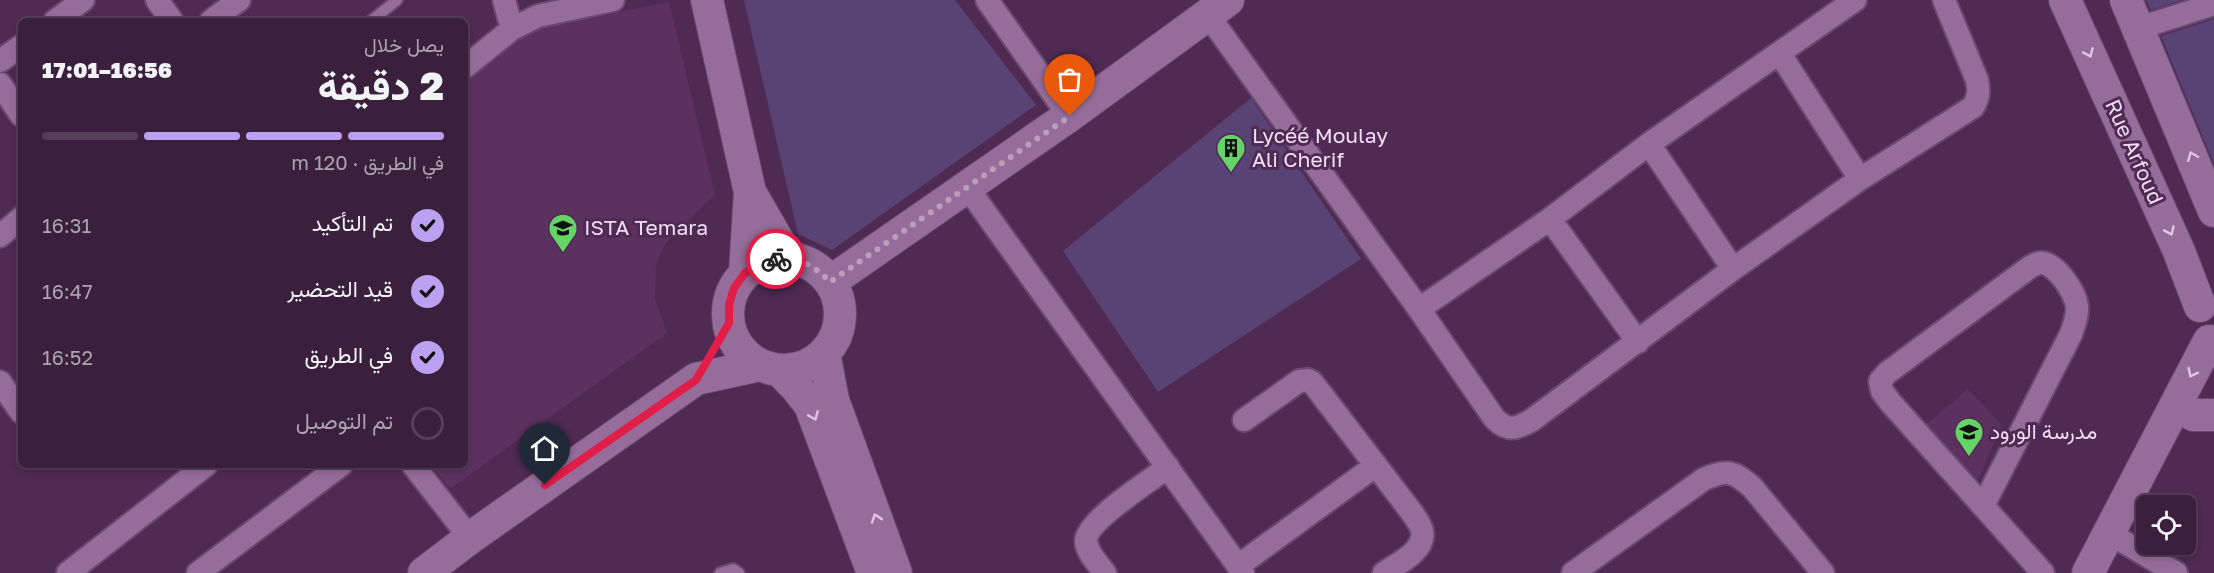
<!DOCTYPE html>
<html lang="ar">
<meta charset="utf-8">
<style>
body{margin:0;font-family:"Golos Text",Vazirmatn,sans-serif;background:#422845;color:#f1f3f6;direction:rtl;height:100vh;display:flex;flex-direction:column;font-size:22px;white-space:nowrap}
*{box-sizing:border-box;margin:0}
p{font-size:20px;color:#aca3b0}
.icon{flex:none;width:33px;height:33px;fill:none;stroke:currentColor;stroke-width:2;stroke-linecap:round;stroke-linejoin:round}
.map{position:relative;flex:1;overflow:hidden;direction:ltr}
.sheet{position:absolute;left:18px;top:18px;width:450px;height:450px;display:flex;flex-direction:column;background:#3b203e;border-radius:9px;box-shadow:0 3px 9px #0003,0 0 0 2px #543e58;direction:rtl}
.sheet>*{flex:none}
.buttons{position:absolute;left:2136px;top:495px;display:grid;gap:12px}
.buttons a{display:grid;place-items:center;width:60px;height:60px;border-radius:9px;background:#3b203e;box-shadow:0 3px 9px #0003,0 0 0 2px #543e58;font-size:30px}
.pin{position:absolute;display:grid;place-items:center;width:51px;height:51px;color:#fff;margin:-62px -26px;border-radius:50% 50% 50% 0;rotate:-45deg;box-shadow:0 0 6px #0007}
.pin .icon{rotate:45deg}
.courier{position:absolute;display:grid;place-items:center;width:60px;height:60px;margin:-30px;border:4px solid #e11d48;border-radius:50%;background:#fff;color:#222;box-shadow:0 2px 8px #0007}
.summary em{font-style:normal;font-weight:800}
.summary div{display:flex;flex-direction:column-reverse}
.summary{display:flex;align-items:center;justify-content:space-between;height:102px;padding:0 24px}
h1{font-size:39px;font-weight:800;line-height:45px}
.bar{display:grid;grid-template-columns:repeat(4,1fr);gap:9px 6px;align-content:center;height:72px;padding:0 24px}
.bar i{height:8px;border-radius:4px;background:#543e58}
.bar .active{background:#bca0f2}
.bar p{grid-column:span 4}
ol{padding:0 24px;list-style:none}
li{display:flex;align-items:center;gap:18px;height:66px}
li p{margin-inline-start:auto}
li .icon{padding:6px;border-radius:50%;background:#bca0f2;color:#111;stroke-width:4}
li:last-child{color:#aca3b0}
li i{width:33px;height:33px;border:3px solid #543e58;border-radius:50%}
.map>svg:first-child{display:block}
.built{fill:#5c3160}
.building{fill:#594374}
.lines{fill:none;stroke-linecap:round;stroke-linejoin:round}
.lane-casing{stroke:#69496d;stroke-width:14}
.street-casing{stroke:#69496d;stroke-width:26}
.secondary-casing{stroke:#69496d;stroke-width:34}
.lane{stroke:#966d9a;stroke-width:10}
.street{stroke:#966d9a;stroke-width:22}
.secondary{stroke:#966d9a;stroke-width:32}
.oneway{stroke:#e0c6e3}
.done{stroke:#ba9ebc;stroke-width:6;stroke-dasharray:0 10.8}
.route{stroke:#e11d48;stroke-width:8}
.labels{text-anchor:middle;stroke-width:6;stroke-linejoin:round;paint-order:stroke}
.poi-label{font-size:21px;fill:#f3dcf5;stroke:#4f2a53;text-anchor:start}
.street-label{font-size:21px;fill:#f3dcf5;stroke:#4f2a53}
</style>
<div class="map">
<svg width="2214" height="573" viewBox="0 0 2214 573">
<rect width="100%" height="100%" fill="#4f2a53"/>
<path class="built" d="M669,2L715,195L665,244L656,264L655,300L667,333L450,489L431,465H465V77L524,31Z
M1968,389L2002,425L1976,485L1922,428Z"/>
<path class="building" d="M744,0H955L1036,105L832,250L798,234Z
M2146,0H2182L2151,10Z
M2214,19V164L2161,36Z
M1251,98L1361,259L1158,392L1063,251Z"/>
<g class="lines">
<g class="lane-casing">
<path id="lane" d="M371,21L397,0
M720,573L733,569L739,573"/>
</g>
<g class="street-casing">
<path id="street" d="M157,0L172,21
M504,0L512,29
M987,0L1069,116
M1208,15L1419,309L1494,418C1507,432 1517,429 1532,420L1733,269L1860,179L1973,107C1979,97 1979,91 1977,80L1944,0
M55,21L83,0
M211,21L239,0
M2139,28L2214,4
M1780,54L1860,179
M0,61L21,46
M465,67L512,29L538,16L613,0
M0,84L21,115
M1649,144L1733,269
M967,187L1243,573
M1550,219L1638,342
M0,236L21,218
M1419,309L1550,219L1649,144L1855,0
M0,382L21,412
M1244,420L1299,381L1308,380L1312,382L1413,514C1416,519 1421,525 1422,531C1426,551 1397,564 1384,573
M413,465L470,538
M1983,506L2071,334C2074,325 2078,316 2077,306C2075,292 2055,260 2038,263C2035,264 2033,266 2030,267L1887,373L1880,381L1882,391L1890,402L2043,573
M2109,533L2176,573
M1238,566L1375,466
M68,573L206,465
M198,573L341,465
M1105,573C1098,564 1087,553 1086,541C1086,521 1151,480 1168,467
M1573,573L1704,479C1727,469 1733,471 1752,487L1823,573"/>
</g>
<g class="secondary-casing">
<path id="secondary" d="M707,0L750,192L745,273
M2065,0L2178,249L2200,306
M2126,0L2214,211
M750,192L788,258
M728 314a56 56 0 1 1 112 0a56 56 0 1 1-112 0Z
M830,282L1069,116L1228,0
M824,353L833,400L896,573
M779,370L796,387L810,405L873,573
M2193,415H2214
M424,573L470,538L696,379L760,365
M2088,573L2209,341"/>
</g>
<use href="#lane" class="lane"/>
<use href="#street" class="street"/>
<use href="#secondary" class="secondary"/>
</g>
<defs><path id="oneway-chevron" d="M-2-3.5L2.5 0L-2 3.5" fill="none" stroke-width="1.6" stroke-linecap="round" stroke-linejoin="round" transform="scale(1.5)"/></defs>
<g class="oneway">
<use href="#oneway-chevron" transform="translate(2089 53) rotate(66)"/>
<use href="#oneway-chevron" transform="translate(2192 156) rotate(-112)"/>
<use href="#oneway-chevron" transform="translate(2170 231) rotate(66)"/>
<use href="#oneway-chevron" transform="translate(2192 373) rotate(117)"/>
<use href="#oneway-chevron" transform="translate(814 416) rotate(67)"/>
<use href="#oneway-chevron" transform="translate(876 518) rotate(-109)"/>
</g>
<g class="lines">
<path class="done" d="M776,259C799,257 814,265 830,282L1070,116"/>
<path class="route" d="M545,485L696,380L729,323V305L734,288L745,273L758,265L776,259"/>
</g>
<defs>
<g id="building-pin" transform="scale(1.5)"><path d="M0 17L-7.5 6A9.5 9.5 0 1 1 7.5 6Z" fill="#65d467" stroke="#4f2a53"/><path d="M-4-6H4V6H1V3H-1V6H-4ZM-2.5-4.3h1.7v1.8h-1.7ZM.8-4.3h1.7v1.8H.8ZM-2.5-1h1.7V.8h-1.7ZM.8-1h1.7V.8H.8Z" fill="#111"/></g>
<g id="university-pin" transform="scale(1.5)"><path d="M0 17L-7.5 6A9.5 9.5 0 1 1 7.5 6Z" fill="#65d467" stroke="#4f2a53"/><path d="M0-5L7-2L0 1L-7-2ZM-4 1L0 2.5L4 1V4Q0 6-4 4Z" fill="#111"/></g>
<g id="school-pin" transform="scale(1.5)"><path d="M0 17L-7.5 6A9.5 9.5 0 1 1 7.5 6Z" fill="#65d467" stroke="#4f2a53"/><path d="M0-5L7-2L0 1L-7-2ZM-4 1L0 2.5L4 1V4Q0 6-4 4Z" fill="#111"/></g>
</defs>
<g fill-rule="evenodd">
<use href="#building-pin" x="1231" y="148"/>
<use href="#university-pin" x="563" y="228"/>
<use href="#school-pin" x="1969" y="432"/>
</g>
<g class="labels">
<g class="poi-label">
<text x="1252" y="143">Lycéé Moulay<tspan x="1252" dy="24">Ali Cherif</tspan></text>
<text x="584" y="235">ISTA Temara</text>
<text x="1990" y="439">مدرسة الورود</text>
</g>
<g class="street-label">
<text transform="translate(2134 152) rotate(66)" y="7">Rue Arfoud</text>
</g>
</g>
</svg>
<div class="buttons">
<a><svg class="icon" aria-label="locate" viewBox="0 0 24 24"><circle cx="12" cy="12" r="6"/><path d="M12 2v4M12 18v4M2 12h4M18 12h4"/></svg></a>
</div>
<div class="pin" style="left:1070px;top:116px;background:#ea580c"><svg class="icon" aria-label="bag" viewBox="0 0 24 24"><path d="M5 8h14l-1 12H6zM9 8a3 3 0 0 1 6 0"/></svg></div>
<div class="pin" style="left:545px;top:485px;background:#1f2937"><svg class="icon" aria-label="home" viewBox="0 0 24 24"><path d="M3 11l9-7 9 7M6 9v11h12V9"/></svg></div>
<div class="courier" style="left:776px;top:259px"><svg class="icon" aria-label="bike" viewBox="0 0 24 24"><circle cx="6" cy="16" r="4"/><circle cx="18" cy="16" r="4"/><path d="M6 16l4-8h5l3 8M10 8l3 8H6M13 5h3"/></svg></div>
<section class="sheet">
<div class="summary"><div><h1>2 دقيقة</h1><p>يصل خلال</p></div><em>16:56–17:01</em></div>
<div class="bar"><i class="active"></i><i class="active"></i><i class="active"></i><i></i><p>في الطريق · 120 m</p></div>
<ol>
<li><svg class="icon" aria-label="check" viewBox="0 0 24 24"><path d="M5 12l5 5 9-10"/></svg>تم التأكيد<p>16:31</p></li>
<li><svg class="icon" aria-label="check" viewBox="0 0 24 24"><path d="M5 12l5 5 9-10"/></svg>قيد التحضير<p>16:47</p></li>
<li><svg class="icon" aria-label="check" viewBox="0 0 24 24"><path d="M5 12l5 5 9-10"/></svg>في الطريق<p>16:52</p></li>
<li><i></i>تم التوصيل</li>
</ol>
</section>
</div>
